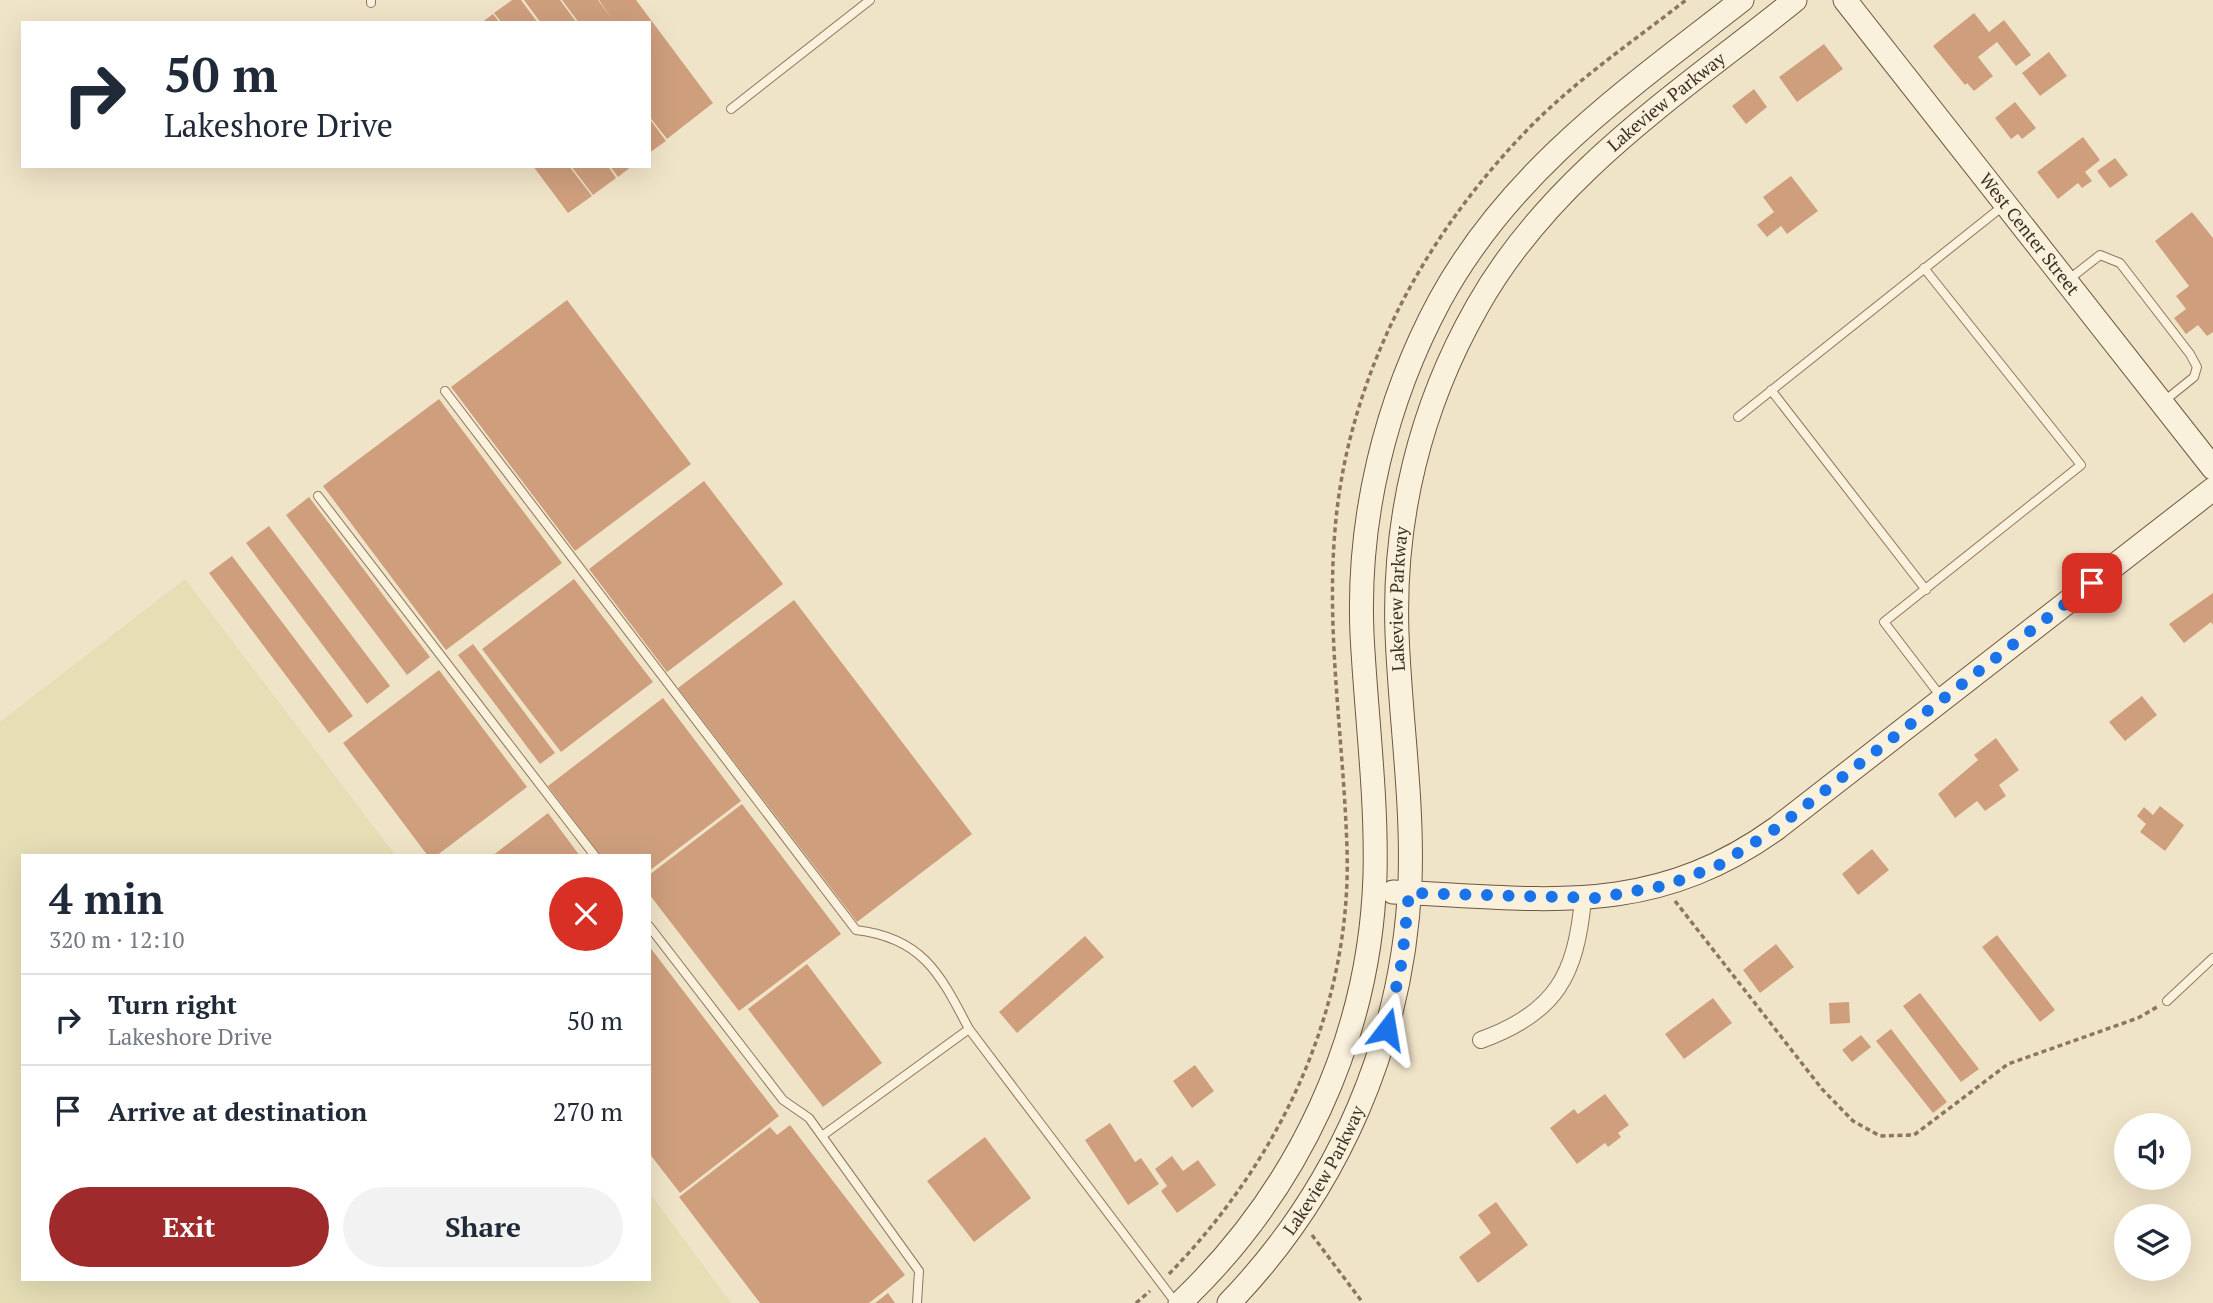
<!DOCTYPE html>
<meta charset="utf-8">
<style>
body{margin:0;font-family:"PT Serif",serif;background:#f2f2f3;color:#1f2937;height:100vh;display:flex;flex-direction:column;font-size:26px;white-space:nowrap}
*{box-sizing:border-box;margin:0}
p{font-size:23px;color:#747a83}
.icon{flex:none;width:38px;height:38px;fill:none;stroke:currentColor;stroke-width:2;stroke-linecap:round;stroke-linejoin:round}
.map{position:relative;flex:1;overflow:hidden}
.drawer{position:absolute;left:21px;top:854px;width:630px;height:427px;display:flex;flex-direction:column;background:#fff;border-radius:0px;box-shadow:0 7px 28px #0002}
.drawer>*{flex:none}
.hud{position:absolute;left:21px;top:21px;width:630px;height:147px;border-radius:0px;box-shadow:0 7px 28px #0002;background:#fff;color:#1f2937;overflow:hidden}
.fabs{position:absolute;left:2114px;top:1113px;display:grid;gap:14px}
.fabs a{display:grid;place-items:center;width:77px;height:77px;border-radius:50%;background:#fff;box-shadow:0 7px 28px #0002;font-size:35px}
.pin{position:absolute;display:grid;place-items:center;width:60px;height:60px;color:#fff;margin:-30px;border-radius:14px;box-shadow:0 4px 10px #0006}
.me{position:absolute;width:77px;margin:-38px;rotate:14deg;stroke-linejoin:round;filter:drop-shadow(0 0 5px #0008)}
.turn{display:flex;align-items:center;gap:24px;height:147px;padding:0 28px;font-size:32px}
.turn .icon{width:91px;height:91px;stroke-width:2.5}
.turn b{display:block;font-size:49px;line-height:60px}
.round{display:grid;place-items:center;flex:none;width:74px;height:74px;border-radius:37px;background:#f2f2f3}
.head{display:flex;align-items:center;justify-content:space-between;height:119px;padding:0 28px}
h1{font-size:42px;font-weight:800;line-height:52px}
.cta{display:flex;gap:14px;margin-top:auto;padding:14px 28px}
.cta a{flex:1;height:80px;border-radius:42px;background:#9e2a2b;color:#fff;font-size:28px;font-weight:800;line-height:80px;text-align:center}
.cta a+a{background:#f2f2f3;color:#1f2937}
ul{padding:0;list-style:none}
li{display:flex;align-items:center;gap:21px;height:91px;padding:0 28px;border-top:2px solid #e0e1e3}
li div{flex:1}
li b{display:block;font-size:26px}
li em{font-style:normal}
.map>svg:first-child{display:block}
.farmland{fill:#e6deb5}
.building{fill:#cf9f7d}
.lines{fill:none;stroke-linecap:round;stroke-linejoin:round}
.lane-casing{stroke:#8d765c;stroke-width:10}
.street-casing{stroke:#8d765c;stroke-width:18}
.secondary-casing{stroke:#6f573f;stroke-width:25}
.path{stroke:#8d765c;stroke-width:3.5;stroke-dasharray:5 3.5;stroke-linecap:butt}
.lane{stroke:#faf1dc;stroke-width:8}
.street{stroke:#faf1dc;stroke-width:16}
.secondary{stroke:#faf1dc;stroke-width:23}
.route{stroke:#1a73e8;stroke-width:12;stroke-dasharray:0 21.6}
.labels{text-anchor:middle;stroke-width:7;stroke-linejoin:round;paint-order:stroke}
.street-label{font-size:18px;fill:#3d2e20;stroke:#f7eed8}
</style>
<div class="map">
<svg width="2213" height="1303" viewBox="0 0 2213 1303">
<rect width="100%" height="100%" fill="#f0e4c8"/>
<path class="farmland" d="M185,579L396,856H23V1279H649V1192L731,1303H0V722Z"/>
<path class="building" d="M512,0H521L538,23H502L494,13Z
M524,0H560L577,23H541Z
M562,0H598L612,19L599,0H636L713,103L667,139L649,116V23H579Z
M1974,13L1989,32L2004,20L2031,55L2016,66L1997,42L1978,57L1993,76L1974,91L1967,83L1965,85L1933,46Z
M493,14L500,23H481Z
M1824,44L1843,69L1797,102L1779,77Z
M2049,52L2067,76L2040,96L2022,73Z
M1754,89L1767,107L1746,124L1732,106Z
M2015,102L2036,128L2022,139L2018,134L2011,139L1995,118Z
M649,118L666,141L649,153Z
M2083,137L2100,160L2085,172L2092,181L2082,188L2078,183L2058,199L2037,172Z
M2115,158L2128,175L2110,188L2097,171Z
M533,166H569L592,196L568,213Z
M571,166H608L616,178L593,195Z
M610,166H632L618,177Z
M1791,176L1818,211L1787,234L1781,226L1767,237L1757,225L1774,212L1763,197Z
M2192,212L2213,238V332L2207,336L2198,325L2186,334L2174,318L2186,309L2176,296L2189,286L2155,241Z
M567,300L691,464L575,551L451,387Z
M439,399L562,563L446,650L323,486Z
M704,481L783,584L667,672L589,569Z
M309,497L430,657L407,675L286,515Z
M269,526L390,686L367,704L246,543Z
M232,556L353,716L329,733L209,573Z
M574,579L653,682L561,752L482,649Z
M2213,593V625L2211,622L2184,643L2169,624Z
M794,600L972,834L857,922L678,688Z
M473,644L555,753L540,764L458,655Z
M439,670L527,787L436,856H428L343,743Z
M2142,696L2157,715L2125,741L2109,722Z
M663,698L741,801L649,871V856H601L548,786Z
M1996,738L2019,770L1999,785L2006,796L1985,811L1977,801L1955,818L1938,794L1978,760L1974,755Z
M742,804L841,934L739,1011L649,894V875Z
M2160,806L2184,825L2165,851L2140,832L2146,824L2137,816L2144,807L2153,815Z
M548,813L580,856H492Z
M1872,849L1889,870L1858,895L1842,874Z
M1997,935L2055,1010L2040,1022L1982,947Z
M1085,936L1104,957L1017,1033L999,1012Z
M1776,944L1794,967L1760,993L1743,970Z
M649,946L779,1116L680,1193L649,1153Z
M807,964L882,1063L823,1107L748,1009Z
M1920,993L1979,1069L1961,1082L1903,1006Z
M1713,998L1732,1023L1684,1059L1665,1034Z
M1849,1002L1850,1023L1830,1024L1829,1003Z
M1891,1029L1947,1102L1933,1113L1876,1041Z
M1861,1035L1871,1047L1852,1062L1842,1050Z
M1195,1065L1214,1091L1192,1108L1173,1081Z
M1605,1094L1629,1125L1618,1133L1621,1137L1608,1147L1605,1143L1577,1164L1550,1128L1574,1109L1578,1114Z
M1110,1123L1135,1162L1141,1158L1159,1184L1128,1205L1085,1140Z
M790,1125L905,1275L869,1303H760L679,1197L770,1127L777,1135Z
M985,1137L1031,1198L974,1242L927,1181Z
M1172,1156L1183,1171L1198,1160L1216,1185L1177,1213L1161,1191L1167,1186L1155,1169Z
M1496,1202L1528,1245L1478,1283L1459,1257L1491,1233L1478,1215Z
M888,1293L895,1303H875Z"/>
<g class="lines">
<defs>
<path id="lane" d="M371,0V3
M731,109L870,0
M1924,268L2081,465L1884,622L1942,698
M2068,280L2100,255L2120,263L2190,354L2197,367L2194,377L2163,402
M1771,390L1926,590
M445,391L856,930C923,938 940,974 969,1029L1176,1303
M1738,417L2003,206
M318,496L595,856
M649,926L783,1100L809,1118L919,1271L917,1303
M2167,1001L2213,958
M822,1136L969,1029"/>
<path id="street" d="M1481,1040C1556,1013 1576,975 1583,899"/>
<g id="secondary">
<path id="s1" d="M1845,0L2213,468"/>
<path d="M1393,892C1540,898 1649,920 1777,828L2213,489"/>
<path d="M1180,1303C1298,1191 1370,1039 1375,875C1377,795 1366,714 1362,634C1357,519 1385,402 1440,300C1511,170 1628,89 1742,0"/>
<path id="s2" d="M1229,1303C1339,1189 1403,1040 1410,882C1413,799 1400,716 1397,633C1393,519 1420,407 1477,307C1551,175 1680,93 1795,0"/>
</g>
</defs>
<use href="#lane" class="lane-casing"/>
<use href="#street" class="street-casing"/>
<use href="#secondary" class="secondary-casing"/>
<path class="path" d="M1675,901L1822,1089L1853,1121L1880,1136L1914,1135L2008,1064L2138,1018L2157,1007
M1312,1235L1363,1303
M1169,1274C1279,1161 1352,1010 1347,849C1343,716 1317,588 1346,456C1374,329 1442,216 1533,124C1579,78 1635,40 1686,0
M1136,1303L1150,1291"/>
<use href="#lane" class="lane"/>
<use href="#street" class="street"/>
<use href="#secondary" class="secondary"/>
</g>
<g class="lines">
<path class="route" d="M1387,1029L1402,961L1409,893L1597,898L1668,885L1719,865L1777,828L2092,583"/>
</g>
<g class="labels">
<g class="street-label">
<text dy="6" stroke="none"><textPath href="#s2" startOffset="1339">Lakeview Parkway</textPath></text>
<text dy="6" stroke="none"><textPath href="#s1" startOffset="298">West Center Street</textPath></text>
<text dy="6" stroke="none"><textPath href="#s2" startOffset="752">Lakeview Parkway</textPath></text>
<text dy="6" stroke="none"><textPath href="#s2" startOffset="164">Lakeview Parkway</textPath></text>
</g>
</g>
</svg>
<div class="fabs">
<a><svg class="icon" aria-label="sound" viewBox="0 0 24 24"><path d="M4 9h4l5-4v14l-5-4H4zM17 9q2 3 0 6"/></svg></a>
<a><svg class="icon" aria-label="layers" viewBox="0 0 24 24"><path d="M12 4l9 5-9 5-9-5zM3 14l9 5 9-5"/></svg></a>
</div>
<div class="pin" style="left:2092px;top:583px;background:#d93025"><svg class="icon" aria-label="arrive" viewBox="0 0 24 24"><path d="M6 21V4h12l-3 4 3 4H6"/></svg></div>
<svg class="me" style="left:1387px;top:1029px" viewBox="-20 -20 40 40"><path d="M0-17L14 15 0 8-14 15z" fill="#1a73e8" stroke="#fff" stroke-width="4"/></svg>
<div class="hud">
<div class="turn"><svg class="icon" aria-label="right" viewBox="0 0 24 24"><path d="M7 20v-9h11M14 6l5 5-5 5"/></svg><div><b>50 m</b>Lakeshore Drive</div></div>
</div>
<section class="drawer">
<div class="head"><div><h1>4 min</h1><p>320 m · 12:10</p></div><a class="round" style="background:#d93025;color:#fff"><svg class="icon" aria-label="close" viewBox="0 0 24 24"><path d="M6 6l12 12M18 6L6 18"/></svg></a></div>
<ul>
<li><svg class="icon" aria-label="right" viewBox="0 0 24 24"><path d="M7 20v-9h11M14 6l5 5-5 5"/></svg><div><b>Turn right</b><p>Lakeshore Drive</p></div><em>50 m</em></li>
<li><svg class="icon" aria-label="arrive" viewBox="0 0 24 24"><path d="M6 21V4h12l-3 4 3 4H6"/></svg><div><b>Arrive at destination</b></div><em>270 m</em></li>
</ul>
<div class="cta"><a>Exit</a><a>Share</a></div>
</section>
</div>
